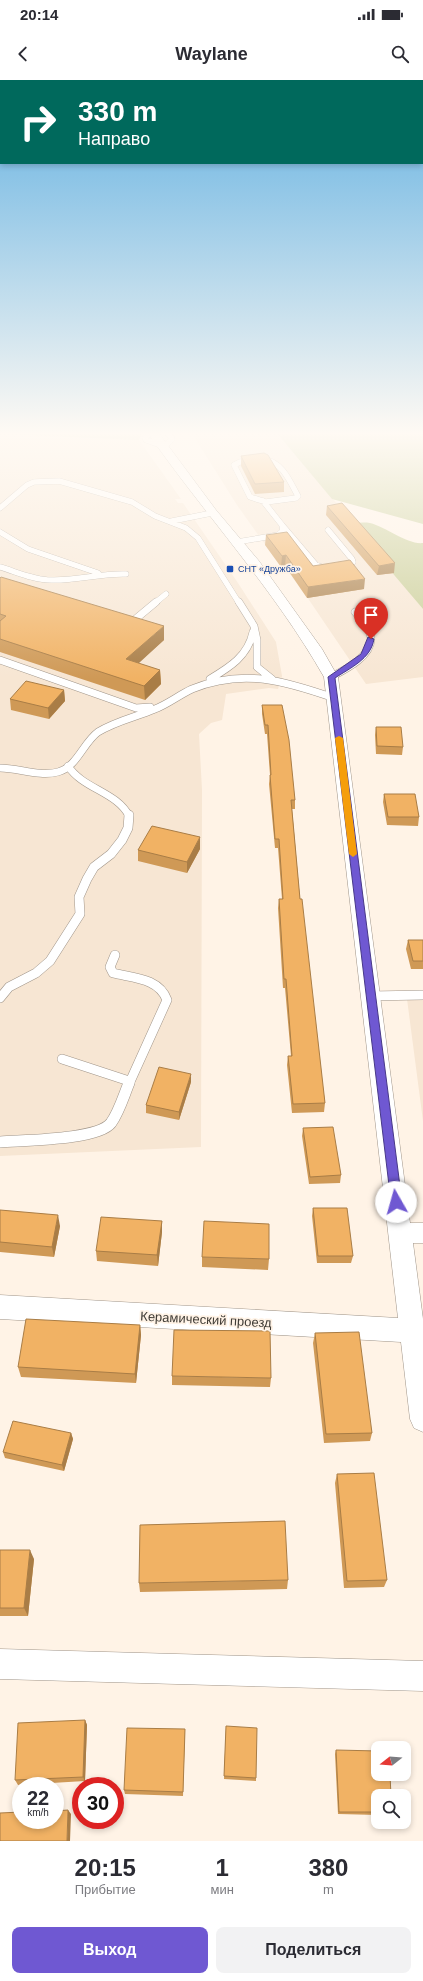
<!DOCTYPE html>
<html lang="ru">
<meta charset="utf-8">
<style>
body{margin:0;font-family:Arial,sans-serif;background:#f2f2f3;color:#2b2b33;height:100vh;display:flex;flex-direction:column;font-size:15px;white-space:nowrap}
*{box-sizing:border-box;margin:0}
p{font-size:13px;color:#7c7c81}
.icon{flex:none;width:22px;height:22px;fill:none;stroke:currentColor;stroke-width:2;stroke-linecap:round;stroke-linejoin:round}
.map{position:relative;height:1761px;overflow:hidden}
.sheet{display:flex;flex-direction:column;background:#fff;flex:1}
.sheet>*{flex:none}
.banner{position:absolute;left:0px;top:0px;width:423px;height:84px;box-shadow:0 2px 6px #0003;background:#00695c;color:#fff;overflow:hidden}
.needle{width:26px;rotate:253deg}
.controls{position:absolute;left:371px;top:1661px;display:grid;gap:8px}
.controls a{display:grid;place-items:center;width:40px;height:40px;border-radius:8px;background:#fff;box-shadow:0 2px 6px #0003;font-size:20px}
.speed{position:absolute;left:12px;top:1697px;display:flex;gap:8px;font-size:20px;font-weight:700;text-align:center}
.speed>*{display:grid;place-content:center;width:52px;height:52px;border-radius:50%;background:#fff;box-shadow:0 2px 6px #0003;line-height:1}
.speed small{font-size:10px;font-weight:400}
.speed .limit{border:6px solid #d22;background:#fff;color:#111}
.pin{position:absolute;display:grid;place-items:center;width:34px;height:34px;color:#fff;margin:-41px -17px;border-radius:50% 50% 50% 0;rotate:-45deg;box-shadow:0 0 4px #0007}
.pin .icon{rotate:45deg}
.me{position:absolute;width:44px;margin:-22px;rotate:353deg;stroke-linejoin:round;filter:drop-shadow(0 0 3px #0008)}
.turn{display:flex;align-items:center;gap:14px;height:84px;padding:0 12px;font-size:18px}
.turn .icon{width:52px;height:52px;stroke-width:2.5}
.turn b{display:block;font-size:28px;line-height:34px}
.eta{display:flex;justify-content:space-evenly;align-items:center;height:68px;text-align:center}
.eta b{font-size:24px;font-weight:800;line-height:28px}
.button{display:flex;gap:8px;margin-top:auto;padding:8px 12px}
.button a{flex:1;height:46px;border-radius:8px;background:#6f58d2;color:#fff;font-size:16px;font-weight:800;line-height:46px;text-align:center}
.button a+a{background:#f2f2f3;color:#2b2b33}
.status{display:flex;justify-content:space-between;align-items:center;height:28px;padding:0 20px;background:#fff;direction:ltr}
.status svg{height:11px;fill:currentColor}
header{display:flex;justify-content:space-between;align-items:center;height:52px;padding:0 12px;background:#fff;font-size:18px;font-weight:800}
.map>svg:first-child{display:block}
.built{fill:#f7e6d3}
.green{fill:#c9ce97}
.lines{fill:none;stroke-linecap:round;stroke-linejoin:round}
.lane-far3-casing{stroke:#a09589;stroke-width:6}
.lane-far2-casing{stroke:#a09589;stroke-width:8}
.lane-far1-casing{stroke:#a09589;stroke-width:10}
.lane-casing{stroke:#a09589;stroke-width:12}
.street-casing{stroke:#a09589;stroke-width:1}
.lane-far3{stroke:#fff;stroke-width:5.5}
.lane-far2{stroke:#fff;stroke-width:7}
.lane-far1{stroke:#fff;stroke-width:9}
.lane{stroke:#fff;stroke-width:11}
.street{fill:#fff;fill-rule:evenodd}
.wall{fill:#cf9956}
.shaded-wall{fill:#a97d46}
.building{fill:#f1b264;stroke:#a97d46}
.route{fill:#6f58d2;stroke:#483988}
.slow{fill:#f59e0b}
.transit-dot{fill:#1a4fb4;stroke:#fff3e6;stroke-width:1.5}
.labels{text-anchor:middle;stroke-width:3.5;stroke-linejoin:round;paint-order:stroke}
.far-transit-label{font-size:9px;fill:#164399;stroke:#fff3e6;text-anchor:start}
.near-street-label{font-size:13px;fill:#3f3b35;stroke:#fff3e6}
</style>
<div class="status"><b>20:14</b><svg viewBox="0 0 49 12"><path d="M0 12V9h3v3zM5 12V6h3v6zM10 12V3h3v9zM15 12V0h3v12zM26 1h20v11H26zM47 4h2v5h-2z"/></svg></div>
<header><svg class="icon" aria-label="back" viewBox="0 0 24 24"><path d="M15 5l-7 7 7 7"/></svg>Waylane<svg class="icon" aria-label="search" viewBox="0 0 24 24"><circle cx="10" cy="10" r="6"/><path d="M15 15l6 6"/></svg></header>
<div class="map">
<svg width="423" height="1761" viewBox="0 0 423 1761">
<rect width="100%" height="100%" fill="#fff3e6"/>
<path class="built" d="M191,352H276L311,392L423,529V597L366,604L286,486L281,487L237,425Z
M0,354L139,360L181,419H175L178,423H183L238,503L276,562L282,596L278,609L269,608L226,614L222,640L211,643L199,654L202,710L201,1067L0,1076Z
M407,919H423V1041Z"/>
<path class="green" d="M0,352H145L141,355L139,360L0,354Z
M276,352H423V444L332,419Z
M350,443C357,443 364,442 370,443C386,447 408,465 423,463V529Z"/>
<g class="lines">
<defs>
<path id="lane-far3" d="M152,352L145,357L146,360L163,366
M164,352L168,353L172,359L164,367
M264,379C283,383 289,400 298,416L296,418L266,422L250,417L234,385L240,382Z
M0,428L27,405L34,402L59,401L132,422L155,436L186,448L198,458L239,523
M172,441L212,433
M282,445L316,485L328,489
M328,450L352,479L353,482L343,488
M0,452L28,469L98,493
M237,462L278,455L283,451L282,445L263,421
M0,487C17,492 34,500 51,500C76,501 101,493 126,494
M155,523L166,514"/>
<path id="lane-far2" d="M239,522L254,546L257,560V587L272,599
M132,542L156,522
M0,580L136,628L150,627
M331,597C344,590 371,577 371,559C371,549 361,539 355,532
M210,599C230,587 248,576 253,552
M68,686C83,709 117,712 129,736
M0,688C19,688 39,697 58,692C77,687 83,663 98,652C116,641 136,637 155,629C168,624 179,615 192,609C243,588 285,601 334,618"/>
<path id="lane-far1" d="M115,875L110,887L113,893C133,898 159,898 167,920L129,1004
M371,916L423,915
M0,918L9,907L36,893L50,881L80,834L79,817L87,799L94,787L111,774L122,760L128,748L129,735
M62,979L129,1001"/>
<path id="lane" d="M0,1062C23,1060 98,1060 111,1043C119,1032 124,1015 129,1003"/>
<path id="street" d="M147,352H158L216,430L259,481L322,569L338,597L410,1143H423V1163H413L423,1239V1352L414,1348L410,1339L401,1262L0,1239V1215L398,1238L324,597C274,509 205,435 147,352Z
M0,1569L423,1581V1611L0,1599Z"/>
</defs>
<use href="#lane-far3" class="lane-far3-casing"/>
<use href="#lane-far2" class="lane-far2-casing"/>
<use href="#lane-far1" class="lane-far1-casing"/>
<use href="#lane" class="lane-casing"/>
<use href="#street" class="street-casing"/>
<use href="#lane-far3" class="lane-far3"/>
<use href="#lane-far2" class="lane-far2"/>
<use href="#lane-far1" class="lane-far1"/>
<use href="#lane" class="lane"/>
<use href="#street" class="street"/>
</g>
<path class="wall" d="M241,376L284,402V412L255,414L241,386Z
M327,426L394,493L377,495L326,435Z
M266,455L313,486L364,509L307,518L285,486L281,487L265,465Z
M0,498L164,560L138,583L160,590L161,604L145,620L0,572Z
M64,610L65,621L49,639L11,630L10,619Z
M262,625L295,720V729H292L300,819L325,1023L324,1032L292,1033L287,985L288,976H291L285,908H283L278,828L279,819H282L278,768H275L269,704L270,695L267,654H265L262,634Z
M376,647L403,667L402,675L376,674L375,655Z
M384,714L419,737L418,746L387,745L383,722Z
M200,769L187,793L138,781V770Z
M408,860H423V889H411L406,869Z
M191,1002L179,1040L146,1033V1025Z
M303,1049L341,1095L340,1103L309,1104L302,1056Z
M313,1128L353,1176L351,1183H317L312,1136Z
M0,1132L60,1146L54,1177L0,1172Z
M162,1141V1152L158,1186L97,1181L96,1171Z
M202,1177L269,1179L268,1190L202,1187Z
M140,1245L141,1255L136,1303L21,1297L18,1287Z
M315,1253L372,1353L370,1361L324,1363L313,1263Z
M172,1296L271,1298L270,1307L172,1305Z
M71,1353L73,1359L64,1391L5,1378L3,1372Z
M337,1394L387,1500L384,1507L344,1508L335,1403Z
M0,1470L34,1479L28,1536H0Z
M288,1500L287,1509L140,1512L139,1503Z
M85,1640L87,1645L85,1701L18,1705L15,1700Z
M226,1646L256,1698V1701L224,1699Z
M185,1649V1654L183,1716L125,1714L124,1710Z
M336,1670L378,1716V1735L338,1734L335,1674Z"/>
<path class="shaded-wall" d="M286,475L285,486L281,487L282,476Z
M395,483L394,493L377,495L379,486Z
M365,499L364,509L307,518L308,507Z
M164,546V560L127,594L126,579Z
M160,590L161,604L145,620L144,606Z
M64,610L65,621L49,639L48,628Z
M200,757V769L187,793V782Z
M191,994V1002L179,1040V1032Z
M58,1135L60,1146L54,1177L52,1167Z
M162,1141V1152L158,1186L157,1175Z
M140,1245L141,1255L136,1303L135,1294Z
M71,1353L73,1359L64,1391L62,1385Z
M30,1470L34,1479L28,1536L24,1528Z
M85,1640L87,1645L85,1701L83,1697Z
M68,1730L71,1734L70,1761H67Z"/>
<path class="building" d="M264,373L268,375L284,402L255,404L241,376Z
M342,423L395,483L379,486L327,426Z
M287,452L313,486L350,480L365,499L308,507L286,475L282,476L266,455Z
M1,497L164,546L126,579L160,590L144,606L0,559V541L6,536L0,534V498Z
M26,601L64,610L48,628L10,619Z
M262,625H282L289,660L295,720H291L300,819H302L325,1023L293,1024L288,976H292L286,899H284L279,819H283L279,759H275L270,695H271L268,645H265Z
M376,647H401L403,667L377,666Z
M384,714H415L419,737H388Z
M152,746L200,757L187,782L138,770Z
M408,860H423V881H413Z
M159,987L191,994L179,1032L146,1025Z
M333,1047L341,1095L310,1097L303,1048Z
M313,1128H347L353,1176H318Z
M0,1130L58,1135L52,1167L0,1162Z
M101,1137L162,1141L157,1175L96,1171Z
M204,1141L269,1144V1179L202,1177Z
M26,1239L140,1245L135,1294L18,1287Z
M174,1250L270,1251L271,1298L172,1296Z
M359,1252L372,1353L326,1354L315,1253Z
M13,1341L71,1353L62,1385L3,1372Z
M374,1393L387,1500L347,1501L337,1394Z
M285,1441L288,1500L139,1503L140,1445Z
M0,1470H30L24,1528H0Z
M85,1640L83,1697L15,1700L18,1643Z
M226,1646L257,1648L256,1698L224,1696Z
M127,1648L185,1649L183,1712L124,1710Z
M336,1670L378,1671V1694H390L391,1716H378V1732H339Z
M68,1730L67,1761H0V1733L21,1732V1740H55V1731Z"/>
<linearGradient id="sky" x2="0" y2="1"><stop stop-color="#61b0e1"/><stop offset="0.59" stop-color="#fffaf4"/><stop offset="1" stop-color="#fffaf4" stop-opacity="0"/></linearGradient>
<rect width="423" height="599" fill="url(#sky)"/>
<path class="route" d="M368,557L374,559C371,579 350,588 335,598L402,1122L400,1125L396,1127L392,1125L391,1122L328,597L361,574Z"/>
<path class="slow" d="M339,656L343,658L357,774L353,777L349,774L335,658Z"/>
<rect class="transit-dot" x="226" y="485" width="8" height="8" rx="2"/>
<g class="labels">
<g class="far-transit-label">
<text x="238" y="492">СНТ «Дружба»</text>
</g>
<g class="near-street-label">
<text transform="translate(206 1239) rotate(3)" y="5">Керамический проезд</text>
</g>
</g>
</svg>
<div class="controls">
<a><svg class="needle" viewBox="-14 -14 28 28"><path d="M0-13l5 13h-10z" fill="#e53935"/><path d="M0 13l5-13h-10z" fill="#7c7c81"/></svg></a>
<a><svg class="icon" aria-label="search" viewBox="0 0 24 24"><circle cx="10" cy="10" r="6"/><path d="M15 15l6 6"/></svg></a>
</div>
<div class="speed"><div>22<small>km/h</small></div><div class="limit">30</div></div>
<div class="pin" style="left:371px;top:559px;background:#d93025"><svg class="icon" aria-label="arrive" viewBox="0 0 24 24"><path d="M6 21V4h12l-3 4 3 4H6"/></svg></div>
<svg class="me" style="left:396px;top:1122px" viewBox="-20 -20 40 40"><circle r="19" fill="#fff"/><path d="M0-13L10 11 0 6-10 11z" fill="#6f58d2"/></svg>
<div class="banner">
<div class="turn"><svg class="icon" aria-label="right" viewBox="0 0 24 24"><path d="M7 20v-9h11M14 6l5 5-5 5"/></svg><div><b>330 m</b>Направо</div></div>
</div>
</div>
<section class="sheet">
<div class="eta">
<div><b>20:15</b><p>Прибытие</p></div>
<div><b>1</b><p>мин</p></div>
<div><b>380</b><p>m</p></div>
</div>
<div class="button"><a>Выход</a><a>Поделиться</a></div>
</section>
